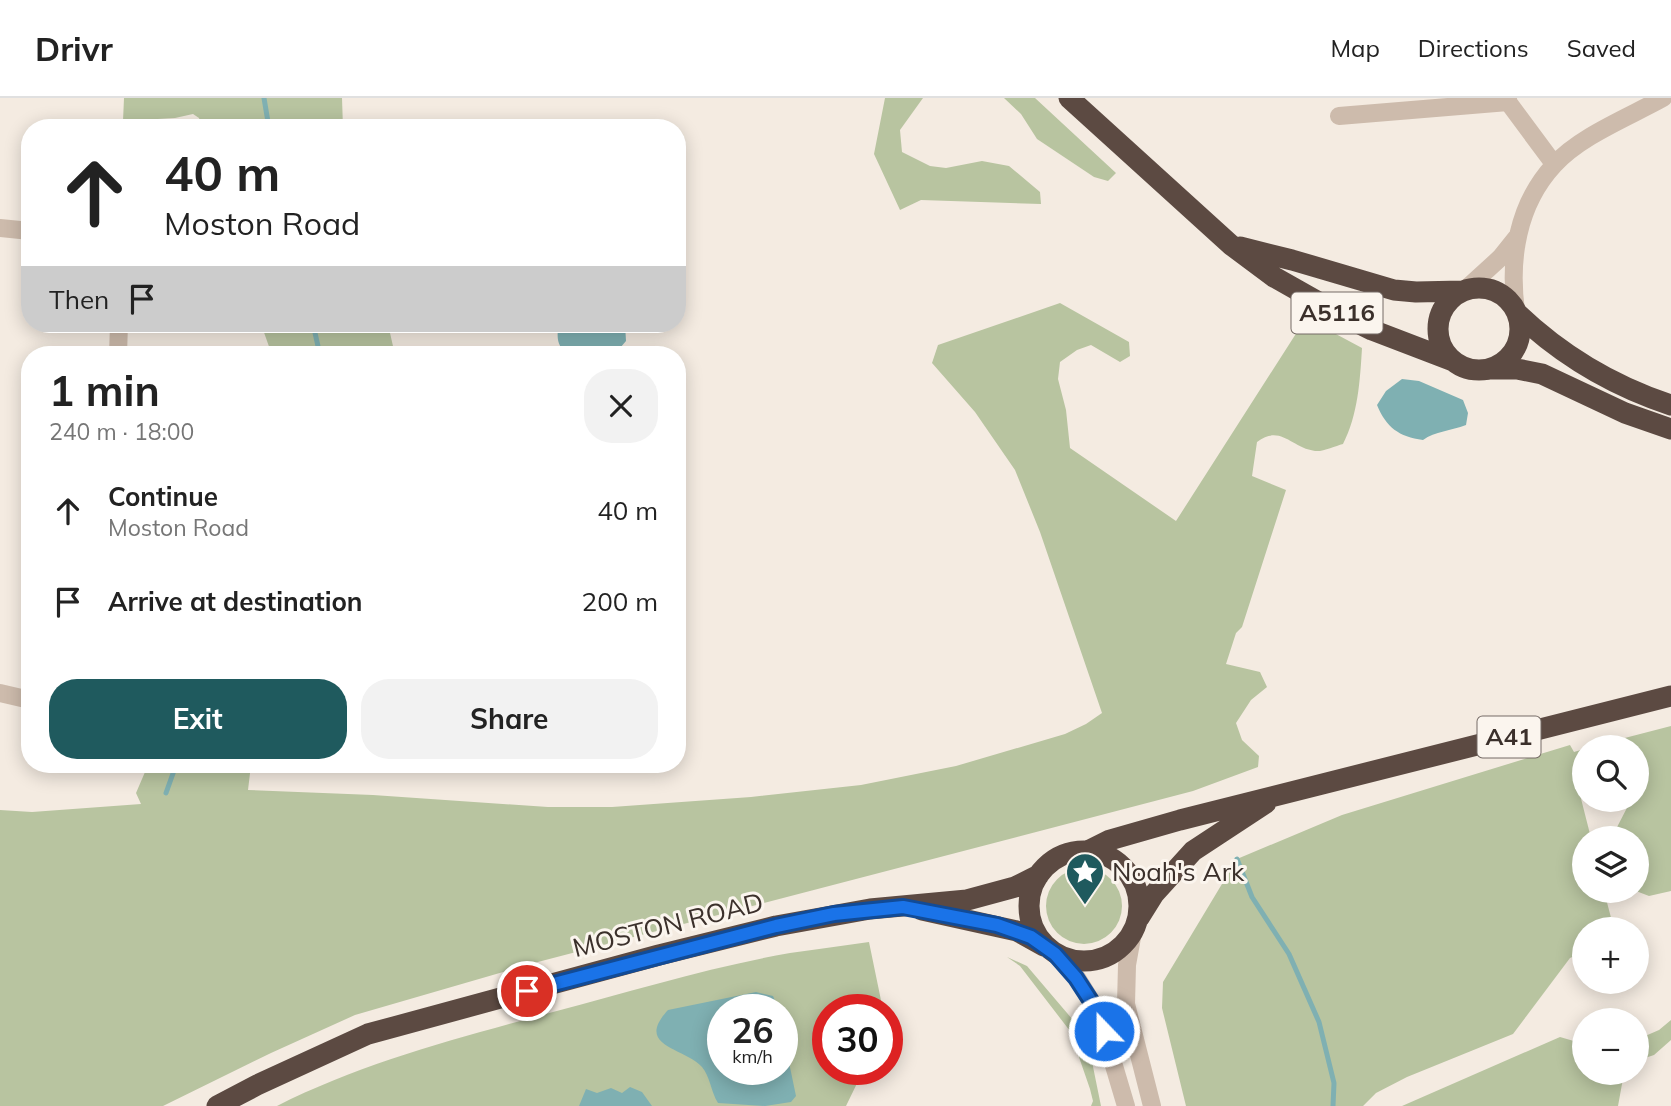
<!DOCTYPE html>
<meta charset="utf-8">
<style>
body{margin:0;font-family:Mulish,sans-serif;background:#f2f2f2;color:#222;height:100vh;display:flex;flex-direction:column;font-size:26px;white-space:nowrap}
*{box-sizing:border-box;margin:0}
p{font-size:23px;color:#767676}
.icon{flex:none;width:38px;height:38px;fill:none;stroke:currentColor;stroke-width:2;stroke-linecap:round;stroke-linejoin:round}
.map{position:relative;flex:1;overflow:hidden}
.panel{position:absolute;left:21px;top:248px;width:665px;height:427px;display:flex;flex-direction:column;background:#fff;border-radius:28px;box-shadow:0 4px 18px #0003}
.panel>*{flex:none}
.banner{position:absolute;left:21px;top:21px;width:665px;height:214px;border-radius:28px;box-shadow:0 4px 18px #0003;background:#fff;color:#222;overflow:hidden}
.buttons{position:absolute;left:1572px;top:637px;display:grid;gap:14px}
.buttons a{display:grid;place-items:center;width:77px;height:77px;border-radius:50%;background:#fff;box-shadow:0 4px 18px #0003;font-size:35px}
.speed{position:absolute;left:707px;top:896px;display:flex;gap:14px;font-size:35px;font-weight:700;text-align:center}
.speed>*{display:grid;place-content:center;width:91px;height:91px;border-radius:50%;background:#fff;box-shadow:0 4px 18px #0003;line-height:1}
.speed small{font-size:18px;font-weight:400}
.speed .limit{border:10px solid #d22;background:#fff;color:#111}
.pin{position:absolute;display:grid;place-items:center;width:60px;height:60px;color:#fff;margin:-30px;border:4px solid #fff;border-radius:50%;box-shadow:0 2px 7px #0007}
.me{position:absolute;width:77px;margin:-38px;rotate:338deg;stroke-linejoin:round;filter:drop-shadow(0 0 5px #0008)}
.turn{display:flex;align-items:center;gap:24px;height:147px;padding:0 28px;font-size:32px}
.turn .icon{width:91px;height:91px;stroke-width:2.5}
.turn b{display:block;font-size:49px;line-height:60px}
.then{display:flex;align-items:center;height:66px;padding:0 28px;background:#0003;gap:14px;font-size:26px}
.round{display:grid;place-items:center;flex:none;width:74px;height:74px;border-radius:28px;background:#f2f2f2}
.summary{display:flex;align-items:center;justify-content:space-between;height:119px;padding:0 28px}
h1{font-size:42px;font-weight:700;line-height:52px}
.action{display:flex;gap:14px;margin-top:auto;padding:14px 28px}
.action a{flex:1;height:80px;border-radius:28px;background:#1f5a5e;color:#fff;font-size:28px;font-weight:700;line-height:80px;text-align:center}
.action a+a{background:#f2f2f2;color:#222}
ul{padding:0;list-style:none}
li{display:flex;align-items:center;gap:21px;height:91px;padding:0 28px}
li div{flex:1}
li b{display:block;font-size:26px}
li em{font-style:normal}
header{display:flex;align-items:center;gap:42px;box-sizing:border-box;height:98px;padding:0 35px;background:#fff;border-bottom:2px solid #e0e0e0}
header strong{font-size:33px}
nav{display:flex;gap:38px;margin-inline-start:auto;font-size:24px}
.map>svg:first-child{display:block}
.green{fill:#b8c4a0;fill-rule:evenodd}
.water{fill:#7fb0b2}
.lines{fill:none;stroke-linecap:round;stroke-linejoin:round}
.stream{stroke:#7fb0b2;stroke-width:5}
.minor{stroke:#cdbbac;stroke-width:18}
.highway{stroke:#5c4a42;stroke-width:21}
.route-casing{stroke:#114b97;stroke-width:18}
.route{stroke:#1a73e8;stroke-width:12}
.labels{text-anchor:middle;stroke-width:6;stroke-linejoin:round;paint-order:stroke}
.shield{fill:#fbf5ee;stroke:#756b66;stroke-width:2}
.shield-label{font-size:24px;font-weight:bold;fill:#3b302b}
.poi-label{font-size:26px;fill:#3b302b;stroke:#fbf5ee;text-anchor:start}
.street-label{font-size:26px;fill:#3b302b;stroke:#fbf5ee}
</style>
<header>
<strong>Drivr</strong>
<nav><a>Map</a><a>Directions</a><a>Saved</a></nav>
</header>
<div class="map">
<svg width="1671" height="1008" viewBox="0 0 1671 1008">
<rect width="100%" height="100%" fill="#f4ebe1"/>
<path class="green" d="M124,0H342L343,30H202L199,20L193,16L175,20L123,23Z
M885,0H923L900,32L902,54L930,68L946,70L982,63L1009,68L1040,94L1041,106L921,102L900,112L874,56Z
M1004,0H1035L1116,75L1108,83L1094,79L1037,41L1021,16Z
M1060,205L1129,244L1130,258L1120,264L1091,247L1077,252L1060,264L1058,281L1066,312L1070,350L1176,423L1306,220L1362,250C1360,283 1358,317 1343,346C1335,348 1323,354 1315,353C1291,350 1281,326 1257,344L1252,378L1286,392L1242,529L1236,535L1226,566L1260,574L1267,589L1251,602L1236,625L1242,642L1259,658L1258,669L1193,693L534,865L355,917L271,955L163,1008H0V712L32,714L141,706L136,695L148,667H251L248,692L373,697L548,709H612L751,699L861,687L956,668L1065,636L1086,626L1102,615L1040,434L1015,372L975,314L932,265L938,247Z
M261,226H388L395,257H272Z
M1671,628V793L1649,798L1636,793V740H1615L1614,735L1631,702H1636V649H1590Z
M1570,647L1574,654L1584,651V675L1575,677L1591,740H1584V793H1604L1614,831H1584V854L1570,860L1513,936L1407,979L1376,995L1363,1008H1186L1162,910L1163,884L1237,761L1342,717Z
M1046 808a38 38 0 1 1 76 0a38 38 0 1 1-76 0Z
M869,844L883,912H828V971H864L846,1008H277C364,964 459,940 553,914C632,893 710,869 790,855C817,851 843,848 869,844ZM723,912H782V971H723Z
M1007,859L1027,868L1073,922L1089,949L1101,1008H1091L1093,1003L1090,991L1070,933L1020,868Z
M1671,922V942L1654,957L1636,963V942L1659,932Z
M1560,939L1584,946V975H1624L1618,1008H1402Z"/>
<path class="water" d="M559,226H625L626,243L614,257C587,257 550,266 559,226Z
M1402,281L1419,283L1463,302L1468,315L1466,327C1451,333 1435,333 1423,342C1399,339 1386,329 1377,307L1386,293Z
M756,894L773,898L779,912H723V971H782V931L796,998L791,1004L765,1008L718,1005C711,994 710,978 702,969C684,949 634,949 668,912Z
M630,989L642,994L652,1008H579L586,991L597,995L611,990L622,995Z"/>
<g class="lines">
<path class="stream" d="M264,0L269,30
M313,226L320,257
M166,695L176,667
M1237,761L1252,799L1289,856L1319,924L1334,985L1333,1008"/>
<path class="minor" d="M1508,0V4L1554,66
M1339,18L1508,4
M0,130L30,133
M1465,192L1500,160L1516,140
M1516,213C1509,162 1517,107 1554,67C1580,38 1629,19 1663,0
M118,257L119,226
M0,595L30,602
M1133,834L1127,867L1126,906L1152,1008
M1055,856L1077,880L1098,914L1126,1008"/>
<path class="highway" d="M1069,0L1231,147L1274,179L1336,214L1372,232L1453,263
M1240,149L1292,162L1394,192L1416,194L1462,193
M1438 231a41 41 0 1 1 82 0a41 41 0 1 1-82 0Z
M1517,215C1561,257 1613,288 1671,307
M1489,271H1517L1542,276L1625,315L1671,331
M1088,753L1110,742L1180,722L1671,598
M1029 808a55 55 0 1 1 110 0a55 55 0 1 1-110 0Z
M922,812L1017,833L1044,848
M1139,820L1154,796L1193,753L1266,705
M217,1008L257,987L368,936L659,857L776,828L870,811L967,802L1015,789L1039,777"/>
</g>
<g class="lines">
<defs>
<path id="route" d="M527,893L776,828L834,816L903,809L997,827L1031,839L1055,856L1076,880L1098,914L1104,933"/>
</defs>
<use href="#route" class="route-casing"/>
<use href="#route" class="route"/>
</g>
<defs>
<symbol id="sight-pin" viewBox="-11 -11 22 30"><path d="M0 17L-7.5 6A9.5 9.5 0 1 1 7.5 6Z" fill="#1f5a5e" stroke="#fbf5ee"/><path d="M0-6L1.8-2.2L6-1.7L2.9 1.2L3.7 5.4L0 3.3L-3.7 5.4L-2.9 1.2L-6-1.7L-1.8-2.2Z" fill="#fff"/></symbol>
</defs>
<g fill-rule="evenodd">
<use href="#sight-pin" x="1063" y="752" width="44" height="60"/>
</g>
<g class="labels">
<g class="shield">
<rect x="1291.5" y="194.5" width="91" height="41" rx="5"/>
<rect x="1477.5" y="618.5" width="63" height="41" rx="5"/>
</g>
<g class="shield-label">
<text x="1337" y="223">A5116</text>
<text x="1509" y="647">A41</text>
</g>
<g class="poi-label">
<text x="1112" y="783">Noah's Ark</text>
</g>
<g class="street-label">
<text transform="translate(668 827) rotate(-14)" y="9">MOSTON ROAD</text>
</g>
</g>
</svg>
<div class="buttons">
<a><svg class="icon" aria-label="search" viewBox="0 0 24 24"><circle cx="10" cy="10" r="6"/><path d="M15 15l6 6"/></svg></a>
<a><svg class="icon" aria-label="layers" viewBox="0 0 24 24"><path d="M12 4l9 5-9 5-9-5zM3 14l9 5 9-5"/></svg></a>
<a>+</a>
<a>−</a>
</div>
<div class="speed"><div>26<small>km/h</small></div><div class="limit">30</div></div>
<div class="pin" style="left:527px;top:893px;background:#d93025"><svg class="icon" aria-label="arrive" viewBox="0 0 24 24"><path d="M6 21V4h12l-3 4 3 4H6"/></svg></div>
<svg class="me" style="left:1104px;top:933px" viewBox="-20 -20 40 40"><circle r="17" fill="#1a73e8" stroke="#fff" stroke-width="3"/><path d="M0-11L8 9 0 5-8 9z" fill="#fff"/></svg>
<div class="banner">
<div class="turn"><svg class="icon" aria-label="ahead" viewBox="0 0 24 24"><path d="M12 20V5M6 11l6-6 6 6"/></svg><div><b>40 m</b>Moston Road</div></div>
<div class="then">Then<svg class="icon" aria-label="arrive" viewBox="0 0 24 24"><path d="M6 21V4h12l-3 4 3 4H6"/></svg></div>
</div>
<section class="panel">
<div class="summary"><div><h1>1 min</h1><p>240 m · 18:00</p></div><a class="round"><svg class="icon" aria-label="close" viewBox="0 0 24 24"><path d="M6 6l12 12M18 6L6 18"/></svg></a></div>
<ul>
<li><svg class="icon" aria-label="ahead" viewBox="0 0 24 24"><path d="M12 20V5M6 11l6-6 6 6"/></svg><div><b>Continue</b><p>Moston Road</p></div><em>40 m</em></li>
<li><svg class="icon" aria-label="arrive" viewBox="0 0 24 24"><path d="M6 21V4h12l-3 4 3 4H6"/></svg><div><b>Arrive at destination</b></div><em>200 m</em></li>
</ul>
<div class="action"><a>Exit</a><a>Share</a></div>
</section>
</div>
